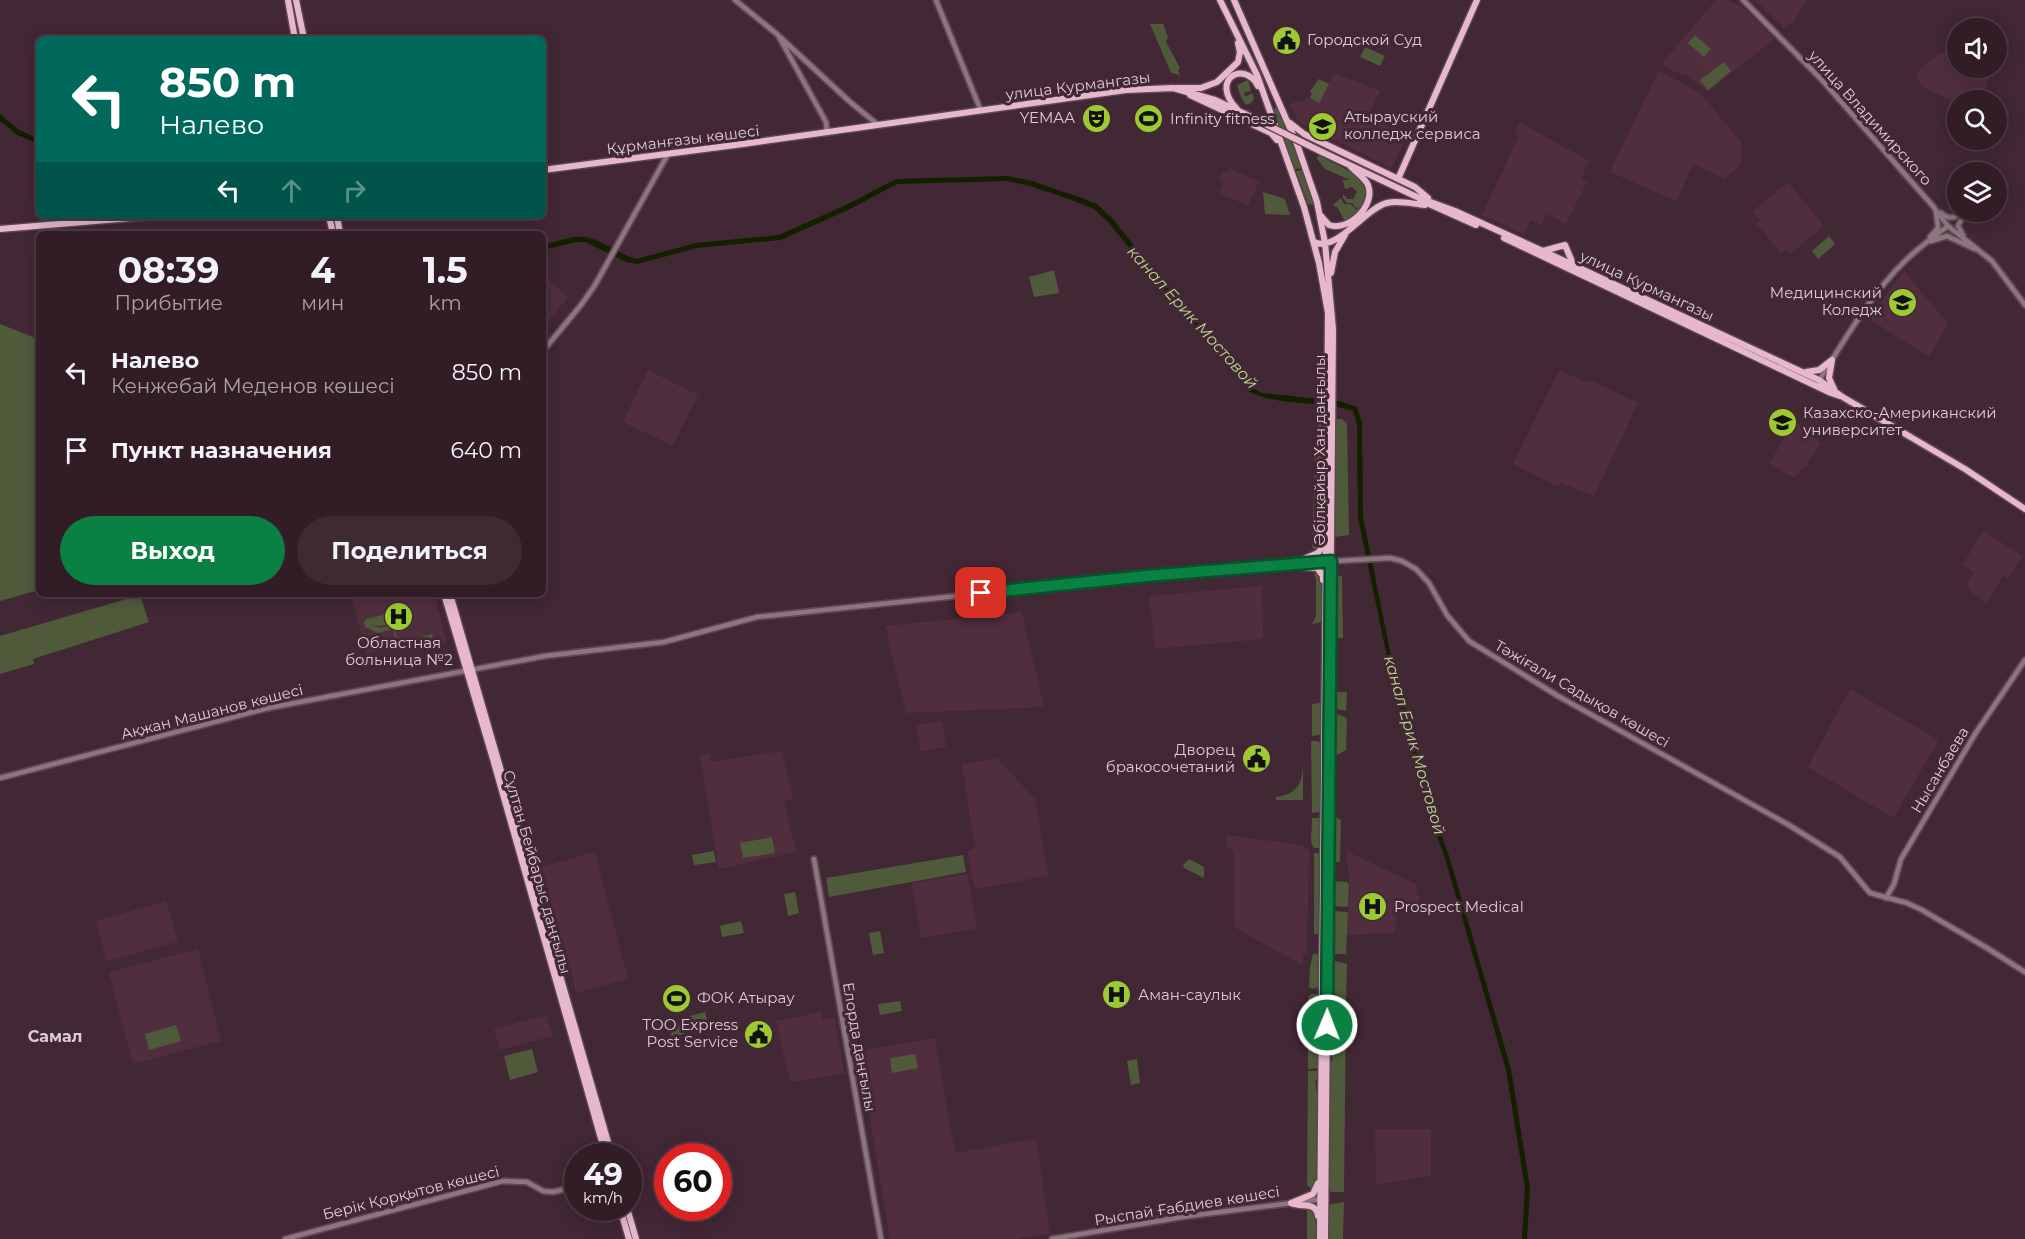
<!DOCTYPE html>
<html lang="ru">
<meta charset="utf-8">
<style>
body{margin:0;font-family:Montserrat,sans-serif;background:#3d2a33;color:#f1f3f6;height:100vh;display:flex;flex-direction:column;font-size:22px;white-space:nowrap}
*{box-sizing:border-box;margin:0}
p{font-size:20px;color:#a8a2a7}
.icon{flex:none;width:33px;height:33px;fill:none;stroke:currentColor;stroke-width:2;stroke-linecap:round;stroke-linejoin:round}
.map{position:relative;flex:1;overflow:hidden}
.sheet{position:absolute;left:36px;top:231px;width:510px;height:366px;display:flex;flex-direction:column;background:#321d27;border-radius:9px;box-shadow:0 3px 15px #0003,0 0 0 2px #4d3b44}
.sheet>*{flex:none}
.guide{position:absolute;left:36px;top:36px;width:510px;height:183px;border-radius:9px;box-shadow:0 3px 15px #0003,0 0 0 2px #4d3b44;background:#00695c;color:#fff;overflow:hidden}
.tools{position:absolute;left:1947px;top:18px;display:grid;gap:12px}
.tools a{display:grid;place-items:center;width:60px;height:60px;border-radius:50%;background:#321d27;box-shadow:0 3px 15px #0003,0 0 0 2px #4d3b44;font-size:30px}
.speed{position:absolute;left:564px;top:1143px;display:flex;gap:12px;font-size:30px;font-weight:700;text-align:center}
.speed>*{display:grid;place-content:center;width:78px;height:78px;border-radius:50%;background:#321d27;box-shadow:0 3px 15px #0003,0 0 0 2px #4d3b44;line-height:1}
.speed small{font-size:15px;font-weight:400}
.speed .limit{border:9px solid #d22;background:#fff;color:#111}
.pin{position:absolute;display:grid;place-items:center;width:51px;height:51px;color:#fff;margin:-26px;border-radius:12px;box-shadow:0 3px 9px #0006}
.me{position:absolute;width:66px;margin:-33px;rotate:1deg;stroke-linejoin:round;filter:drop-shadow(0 0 4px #0008)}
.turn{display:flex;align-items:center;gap:21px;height:126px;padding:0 24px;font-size:27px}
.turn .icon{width:78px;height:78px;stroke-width:2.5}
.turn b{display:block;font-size:42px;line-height:51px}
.lanes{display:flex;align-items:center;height:57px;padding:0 24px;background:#0003;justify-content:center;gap:30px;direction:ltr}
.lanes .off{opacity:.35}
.eta{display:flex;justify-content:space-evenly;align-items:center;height:102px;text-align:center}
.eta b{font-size:36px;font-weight:700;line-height:42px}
.cta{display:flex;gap:12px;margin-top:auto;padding:12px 24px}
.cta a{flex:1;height:69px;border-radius:36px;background:#0b8043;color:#fff;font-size:24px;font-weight:700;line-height:69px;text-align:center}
.cta a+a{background:#3d2a33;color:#f1f3f6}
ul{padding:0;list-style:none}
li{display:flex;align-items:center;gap:18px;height:78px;padding:0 24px}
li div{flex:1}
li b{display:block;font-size:22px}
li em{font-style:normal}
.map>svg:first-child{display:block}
.built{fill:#502e3e}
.green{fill:#4f5a3b}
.water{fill:#141f00}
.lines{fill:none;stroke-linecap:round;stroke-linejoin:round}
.tertiary-casing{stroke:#5e4551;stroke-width:8}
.primary-casing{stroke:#5e4551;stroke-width:9}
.tertiary{stroke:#8c757e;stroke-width:4.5}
.primary{stroke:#e7b8cc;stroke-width:6}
.primary-bridge-casing{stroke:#5e4551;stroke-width:9;stroke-linecap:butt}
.primary-bridge{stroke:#e7b8cc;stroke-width:6}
.route-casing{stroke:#07532c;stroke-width:15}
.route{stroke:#0b8043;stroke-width:10}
.labels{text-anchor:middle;stroke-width:6;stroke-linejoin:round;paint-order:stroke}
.poi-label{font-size:15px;fill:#deccd4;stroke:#422734;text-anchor:start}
.street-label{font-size:15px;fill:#deccd4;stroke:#422734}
.water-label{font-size:16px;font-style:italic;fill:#bcd88e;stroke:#422734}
.neighbourhood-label{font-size:16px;font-weight:bold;fill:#deccd4;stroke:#422734}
</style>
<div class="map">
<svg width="2025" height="1239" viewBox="0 0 2025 1239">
<rect width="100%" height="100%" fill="#422734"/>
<path class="built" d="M1716,0H1728L1744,8L1774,39L1708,92L1686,74L1684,76L1678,71L1676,73L1662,63Z
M1756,0H1807L1793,22L1784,28Z
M1947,51L1957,57L1958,68H1981L1992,73L1980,100H1958L1957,104L1922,86L1915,74L1940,53Z
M1659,70L1701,94L1741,142V164L1725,179L1693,164L1676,201L1610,172Z
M1334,73L1380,91L1369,114L1385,122L1384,125L1406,136L1392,168L1298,122L1290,104L1309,98L1319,79L1329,84Z
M1519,122L1589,161L1581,179L1587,182L1566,224L1547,214L1541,225L1531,220L1524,234L1482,215L1519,136L1515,134Z
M1230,168L1259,182L1248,205L1219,194L1223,184L1219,179L1223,172L1228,171Z
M1788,182L1824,226L1790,254L1786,249L1781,253L1756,223L1760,220L1753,211Z
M1904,271L1948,324L1929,357L1868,318Z
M543,279L549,280L568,297L543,328Z
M648,370L698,395L673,446L623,422Z
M1559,370L1588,383L1590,380L1638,403L1594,496L1561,483L1558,487L1513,464Z
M1794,423L1804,426V431L1821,443L1808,462L1809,465L1805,466L1794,478L1769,463Z
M1983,531L2023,556L2008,579L2003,576L1987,603L1970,591L1967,582L1974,573L1963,564Z
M1262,586L1263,639L1155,649L1149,596Z
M351,594H434L446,638L444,644L366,653Z
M1022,612L1044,707L906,713L885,626Z
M1850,689L1939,740L1893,818L1808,767Z
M942,721L946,747L920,751L916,725Z
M782,751L793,799L784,802L796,852L719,869L700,755L709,754L711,762Z
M997,758L1035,799L1048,876L974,889L967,851L975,849L962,764Z
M1227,835L1303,845L1304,849H1309L1307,954H1303L1302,965L1234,927V851L1225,846Z
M1346,851L1416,884L1422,914L1397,904L1395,933L1347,935L1350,883Z
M595,852L628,979L576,993L542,867Z
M967,874L977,928L921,938L912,883Z
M166,901L178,942L107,961L96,921Z
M198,949L221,1041L133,1064L109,972Z
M821,1012L823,1020L835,1018L844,1074L790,1082L776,1021Z
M546,1015L553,1036L500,1050L494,1029Z
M935,1038L955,1153L1036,1139L1050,1233L1017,1239H890L859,1051Z
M1375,1129H1431V1176L1376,1185Z"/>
<path class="green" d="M1150,24H1163L1168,37L1166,42L1180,68L1178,70L1180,75L1171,73Z
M1695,35L1711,49L1704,57L1688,43Z
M1365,47L1385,56L1380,66L1360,57Z
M1724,62L1731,71L1708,90L1700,80Z
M1319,79L1329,84L1319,103L1310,98L1312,94L1310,91Z
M1248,80L1251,91L1245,92L1244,95L1247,96L1252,93L1254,98L1251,103L1246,105L1240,95L1237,85Z
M1277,108L1303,168L1295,169L1273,109Z
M1318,155C1352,173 1394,186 1345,222L1338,208L1333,205L1341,198L1344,204H1351L1356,210L1358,207L1356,208L1352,203H1347L1343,198V194L1347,199H1353L1357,192L1352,187L1345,189L1343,180H1350L1325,169L1317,159Z
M1304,170L1315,204L1312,205L1308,204L1296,171Z
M1263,192L1285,199L1290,215L1265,214Z
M1829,236L1835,244L1818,259L1812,251Z
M1054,270L1059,293L1034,297L1029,277Z
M0,324L36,338L39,346V590L0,601Z
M1324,411L1321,545L1318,550L1312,548L1316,430Z
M1335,419H1342L1347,424L1349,535L1335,537Z
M1319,573L1321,576V622L1312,624L1316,616V579L1314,574Z
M1334,576H1342L1343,638H1336L1333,635Z
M140,595L149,622L33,659L34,664L0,674V636Z
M386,614L388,617L392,618L394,623L380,626L371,625L380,628L394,624L396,636L402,639L395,637L393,629L378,633L370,629V627L369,629L365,627L364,622L366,619Z
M432,634L435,645L411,648L409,640Z
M1333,692H1347L1346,711L1333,708Z
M1320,703L1322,706V732L1319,735L1312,736V704Z
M1332,713L1345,717L1347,720L1346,750L1332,758Z
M1311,741H1318L1321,744V812L1312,813Z
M1303,766V800H1276V797C1296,795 1302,784 1303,766Z
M1332,815L1341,820L1340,862H1332Z
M1312,818H1319L1321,821V845L1319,848H1314L1311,842Z
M772,837L775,853L743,858L740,843Z
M714,851L716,862L694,865L692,855Z
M1314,853H1318L1321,857L1320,934H1314Z
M963,855L966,872L829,897L826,878Z
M1189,859L1204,867V878L1184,868L1183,865Z
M1331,881L1347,882L1349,885L1348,907L1331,906Z
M795,892L799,913L788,916L784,894Z
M1332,911L1348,912L1346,954H1335L1331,951Z
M741,921L744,933L722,937L720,926Z
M880,931L884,953L873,955L869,933Z
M1313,954H1317L1320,957V987L1312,989L1309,987L1310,967Z
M1335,961L1347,964L1346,1005H1333L1329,1002L1330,965Z
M1311,994H1318L1320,997V1036L1317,1038H1308V997Z
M900,1001L902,1011L880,1015L878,1004Z
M1333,1011H1346L1344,1192H1332L1328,1190L1329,1069L1332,1060V1049L1330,1044V1012Z
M705,1012L709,1027L672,1037L669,1028L688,1023L687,1017Z
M176,1025L181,1041L149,1050L145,1034Z
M1308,1043L1319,1044V1068L1308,1069Z
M532,1049L538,1072L510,1080L504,1056Z
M915,1054L918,1068L892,1073L890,1058Z
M1137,1059L1140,1083L1131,1085L1127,1061Z
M1308,1071H1319L1317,1080L1315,1081L1318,1100V1167L1314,1191L1307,1185Z
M1344,1202L1343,1239H1328V1207L1331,1204Z
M1307,1208L1315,1212L1317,1239H1307Z"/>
<path class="water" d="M0,114L19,130L39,139V144L17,135L0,121Z
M1007,176L1032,181L1079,197L1097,204L1111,217L1251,387L1262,393L1339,401L1357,407L1362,423L1363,517L1390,651L1429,801L1449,856L1511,1069L1530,1188L1527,1239H1522L1525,1188L1506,1070L1445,858L1425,802L1386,652L1358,518L1357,424L1353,411C1320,400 1279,407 1248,391L1107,221L1094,209L1077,202L1030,186L1006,181L897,184L850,209L781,240L697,248L637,264L626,262L585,242H576L543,250V245C556,242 571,235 585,237C604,240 619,255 637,259L696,243L779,235L848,204L896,179Z"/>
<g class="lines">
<defs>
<path id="tertiary" d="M735,0L778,35L826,122L827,133
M936,0L981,111
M1743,0L1822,80L1932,205L1948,226L1992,261L2025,305
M781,38L849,101L877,124
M1941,213C1950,221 1955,217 1965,212
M1963,235L1958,226L1965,212
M1930,237L1938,228L1936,212
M1931,241L1947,236L1975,249
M543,351L581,305L595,285L668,154
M1818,382C1844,341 1870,295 1905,261C1918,248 1933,237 1948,226
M0,778L268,708L545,656L664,642L757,617L1146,576L1299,563L1390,558L1402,561L1416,569L1429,583L1447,615L1469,641L1558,696L1789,825L1840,857L1870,893L1907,903L1922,910L1987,948L2025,972
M814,859L881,1239
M1886,898L1894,884L1901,859L1975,734L2025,660
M285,1239L503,1181L527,1182L543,1191L553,1192L578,1186
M1052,1239L1188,1216L1323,1199"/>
<path id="primary" d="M288,0L295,39
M296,0L304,39
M1220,0L1257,75L1304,207L1319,263L1328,313L1320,1239
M1234,0L1297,144L1317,202L1325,243L1333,329L1329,750
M1176,88H1201L1217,82L1238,62L1240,52L1238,43
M1190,95L1271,133L1277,140
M1237,109C1209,80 1244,59 1258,86
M1290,123L1304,134L1415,187L1428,198
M1322,152L1417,197L1455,211L1558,258L1819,380L1841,396L1965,469L2025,509
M543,170L743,144L1126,90L1173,88L1215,100L1245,114
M1398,179L1477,0
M1420,200L1476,225
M329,216L333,234
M337,216L340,234
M1321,216L1329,225C1349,232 1376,205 1368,185C1365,178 1357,173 1351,167
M0,229L154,216
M1504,238L1831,393L1840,396
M1314,242C1337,253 1365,208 1387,203C1399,200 1413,204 1425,205
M1543,251L1565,245L1573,264
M1331,273L1335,252L1345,235
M1832,360L1829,378L1834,389
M1806,372L1819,370L1832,360
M1323,580V576L1317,568L1304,567L1299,563C1311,551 1322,561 1323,537
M444,594L493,759L606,1156
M450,594L612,1156
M1291,1203L1313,1194L1318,1183
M1291,1203C1302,1208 1316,1201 1318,1216
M620,1208L629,1239
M627,1208L636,1239
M1325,1239L1329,778"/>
</defs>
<use href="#tertiary" class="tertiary-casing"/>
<use href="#primary" class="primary-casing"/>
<use href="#tertiary" class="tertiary"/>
<use href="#primary" class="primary"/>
<defs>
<path id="primary-bridge" d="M1245,114L1322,152"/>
</defs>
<use href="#primary-bridge" class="primary-bridge-casing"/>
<use href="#primary-bridge" class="primary-bridge"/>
</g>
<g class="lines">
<defs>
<path id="route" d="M981,593L1146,576L1331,561L1327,1025"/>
</defs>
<use href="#route" class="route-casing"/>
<use href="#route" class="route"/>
</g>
<defs>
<symbol id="civic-disc" viewBox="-11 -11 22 22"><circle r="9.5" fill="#9dca30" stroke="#422734"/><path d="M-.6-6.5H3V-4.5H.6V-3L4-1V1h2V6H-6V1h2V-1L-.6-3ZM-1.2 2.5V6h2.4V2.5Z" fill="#111"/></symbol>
<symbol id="theatre-disc" viewBox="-11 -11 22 22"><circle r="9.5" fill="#9dca30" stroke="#422734"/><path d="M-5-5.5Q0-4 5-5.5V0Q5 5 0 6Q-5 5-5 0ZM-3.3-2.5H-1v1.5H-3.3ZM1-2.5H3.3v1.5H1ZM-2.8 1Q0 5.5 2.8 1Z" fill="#111"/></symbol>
<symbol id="stadium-disc" viewBox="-11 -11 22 22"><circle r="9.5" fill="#9dca30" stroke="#422734"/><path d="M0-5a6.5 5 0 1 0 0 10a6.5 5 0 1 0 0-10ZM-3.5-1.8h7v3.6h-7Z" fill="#111"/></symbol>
<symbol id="university-disc" viewBox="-11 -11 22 22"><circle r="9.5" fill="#9dca30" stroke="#422734"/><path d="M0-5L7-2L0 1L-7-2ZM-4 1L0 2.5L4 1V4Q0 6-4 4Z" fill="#111"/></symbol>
<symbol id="hospital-disc" viewBox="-11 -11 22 22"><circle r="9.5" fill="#9dca30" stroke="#422734"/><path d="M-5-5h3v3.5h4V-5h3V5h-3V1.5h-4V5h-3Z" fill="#111"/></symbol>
</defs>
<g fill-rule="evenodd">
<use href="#civic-disc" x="1270" y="24" width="33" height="33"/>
<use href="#theatre-disc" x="1080" y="102" width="33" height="33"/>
<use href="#stadium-disc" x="1132" y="102" width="33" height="33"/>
<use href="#university-disc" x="1306" y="110" width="33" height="33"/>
<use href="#university-disc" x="1886" y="286" width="33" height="33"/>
<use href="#university-disc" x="1766" y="406" width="33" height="33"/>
<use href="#hospital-disc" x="382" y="600" width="33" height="33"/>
<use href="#civic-disc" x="1240" y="742" width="33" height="33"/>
<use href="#hospital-disc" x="1356" y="890" width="33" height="33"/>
<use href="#hospital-disc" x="1100" y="978" width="33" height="33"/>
<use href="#stadium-disc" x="660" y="982" width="33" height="33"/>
<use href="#civic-disc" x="742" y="1018" width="33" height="33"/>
</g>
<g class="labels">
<g class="poi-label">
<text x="1307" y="45">Городской Суд</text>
<text x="1344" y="122">Атырауский<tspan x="1344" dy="17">колледж сервиса</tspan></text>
<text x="1075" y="123" text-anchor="end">YEMAA</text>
<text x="1170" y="124">Infinity fitness</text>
<text x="1882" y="298" text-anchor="end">Медицинский<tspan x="1882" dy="17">Коледж</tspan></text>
<text x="1803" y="418">Казахско-Американский<tspan x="1803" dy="17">университет</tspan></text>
<text x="399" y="648" text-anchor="middle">Областная<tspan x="399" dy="17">больница №2</tspan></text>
<text x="1235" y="755" text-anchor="end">Дворец<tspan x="1235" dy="17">бракосочетаний</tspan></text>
<text x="1394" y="912">Prospect Medical</text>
<text x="1138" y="1000">Аман-саулык</text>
<text x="697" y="1003">ФОК Атырау</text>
<text x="738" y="1030" text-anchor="end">ТОО Express<tspan x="738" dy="17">Post Service</tspan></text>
</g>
<g class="street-label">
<text transform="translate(1078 86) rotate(-7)" y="5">улица Курмангазы</text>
<text transform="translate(1870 118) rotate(48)" y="5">улица Владимирского</text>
<text transform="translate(683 140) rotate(-7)" y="5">Құрманғазы көшесі</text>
<text transform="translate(1647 286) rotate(25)" y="5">улица Курмангазы</text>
<text transform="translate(1320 450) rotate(-90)" y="5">Әбілқайыр Хан даңғылы</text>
<text transform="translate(1582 694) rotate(30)" y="5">Тәжіғали Садықов көшесі</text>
<text transform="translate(212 712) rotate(-14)" y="5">Ақжан Машанов көшесі</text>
<text transform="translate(1940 770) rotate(-59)" y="5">Нысанбаева</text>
<text transform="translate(537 872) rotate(74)" y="5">Сұлтан Бейбарыс даңғылы</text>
<text transform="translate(859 1047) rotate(80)" y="5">Елорда даңғылы</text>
<text transform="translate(411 1193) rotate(-14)" y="5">Берік Қорқытов көшесі</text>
<text transform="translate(1187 1206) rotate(-9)" y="5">Рыспай Ғабдиев көшесі</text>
</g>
<g class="water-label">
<text transform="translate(1193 317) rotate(48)" y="6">канал Ерик Мостовой</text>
<text transform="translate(1415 745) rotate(74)" y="6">канал Ерик Мостовой</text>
</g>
<g class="neighbourhood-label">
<text x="55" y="1042">Самал</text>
</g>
</g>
</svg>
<div class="tools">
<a><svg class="icon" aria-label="sound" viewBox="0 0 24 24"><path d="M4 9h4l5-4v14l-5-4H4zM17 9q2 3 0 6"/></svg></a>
<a><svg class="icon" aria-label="search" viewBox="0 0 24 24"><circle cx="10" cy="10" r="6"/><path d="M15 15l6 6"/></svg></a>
<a><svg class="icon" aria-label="layers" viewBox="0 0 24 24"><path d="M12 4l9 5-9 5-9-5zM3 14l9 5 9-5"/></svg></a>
</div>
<div class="speed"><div>49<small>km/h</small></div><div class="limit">60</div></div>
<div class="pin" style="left:981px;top:593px;background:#d93025"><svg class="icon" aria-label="arrive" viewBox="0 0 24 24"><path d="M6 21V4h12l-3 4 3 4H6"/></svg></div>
<svg class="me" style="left:1327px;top:1025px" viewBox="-20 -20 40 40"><circle r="17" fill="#0b8043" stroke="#fff" stroke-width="3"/><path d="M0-11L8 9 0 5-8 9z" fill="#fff"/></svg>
<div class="guide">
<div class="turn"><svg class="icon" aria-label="left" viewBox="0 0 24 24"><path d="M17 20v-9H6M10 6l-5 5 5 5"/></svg><div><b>850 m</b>Налево</div></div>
<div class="lanes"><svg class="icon" aria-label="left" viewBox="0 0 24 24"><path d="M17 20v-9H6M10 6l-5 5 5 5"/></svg><svg class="icon off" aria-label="ahead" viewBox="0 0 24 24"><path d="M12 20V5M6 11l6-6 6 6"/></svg><svg class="icon off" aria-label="right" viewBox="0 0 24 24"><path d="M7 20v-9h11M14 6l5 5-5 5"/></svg></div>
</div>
<section class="sheet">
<div class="eta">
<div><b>08:39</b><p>Прибытие</p></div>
<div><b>4</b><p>мин</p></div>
<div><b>1.5</b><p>km</p></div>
</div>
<ul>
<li><svg class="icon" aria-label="left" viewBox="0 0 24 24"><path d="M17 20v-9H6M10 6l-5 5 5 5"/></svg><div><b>Налево</b><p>Кенжебай Меденов көшесі</p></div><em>850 m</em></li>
<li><svg class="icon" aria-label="arrive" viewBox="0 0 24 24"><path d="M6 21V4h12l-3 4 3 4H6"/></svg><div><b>Пункт назначения</b></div><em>640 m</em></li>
</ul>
<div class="cta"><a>Выход</a><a>Поделиться</a></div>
</section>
</div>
